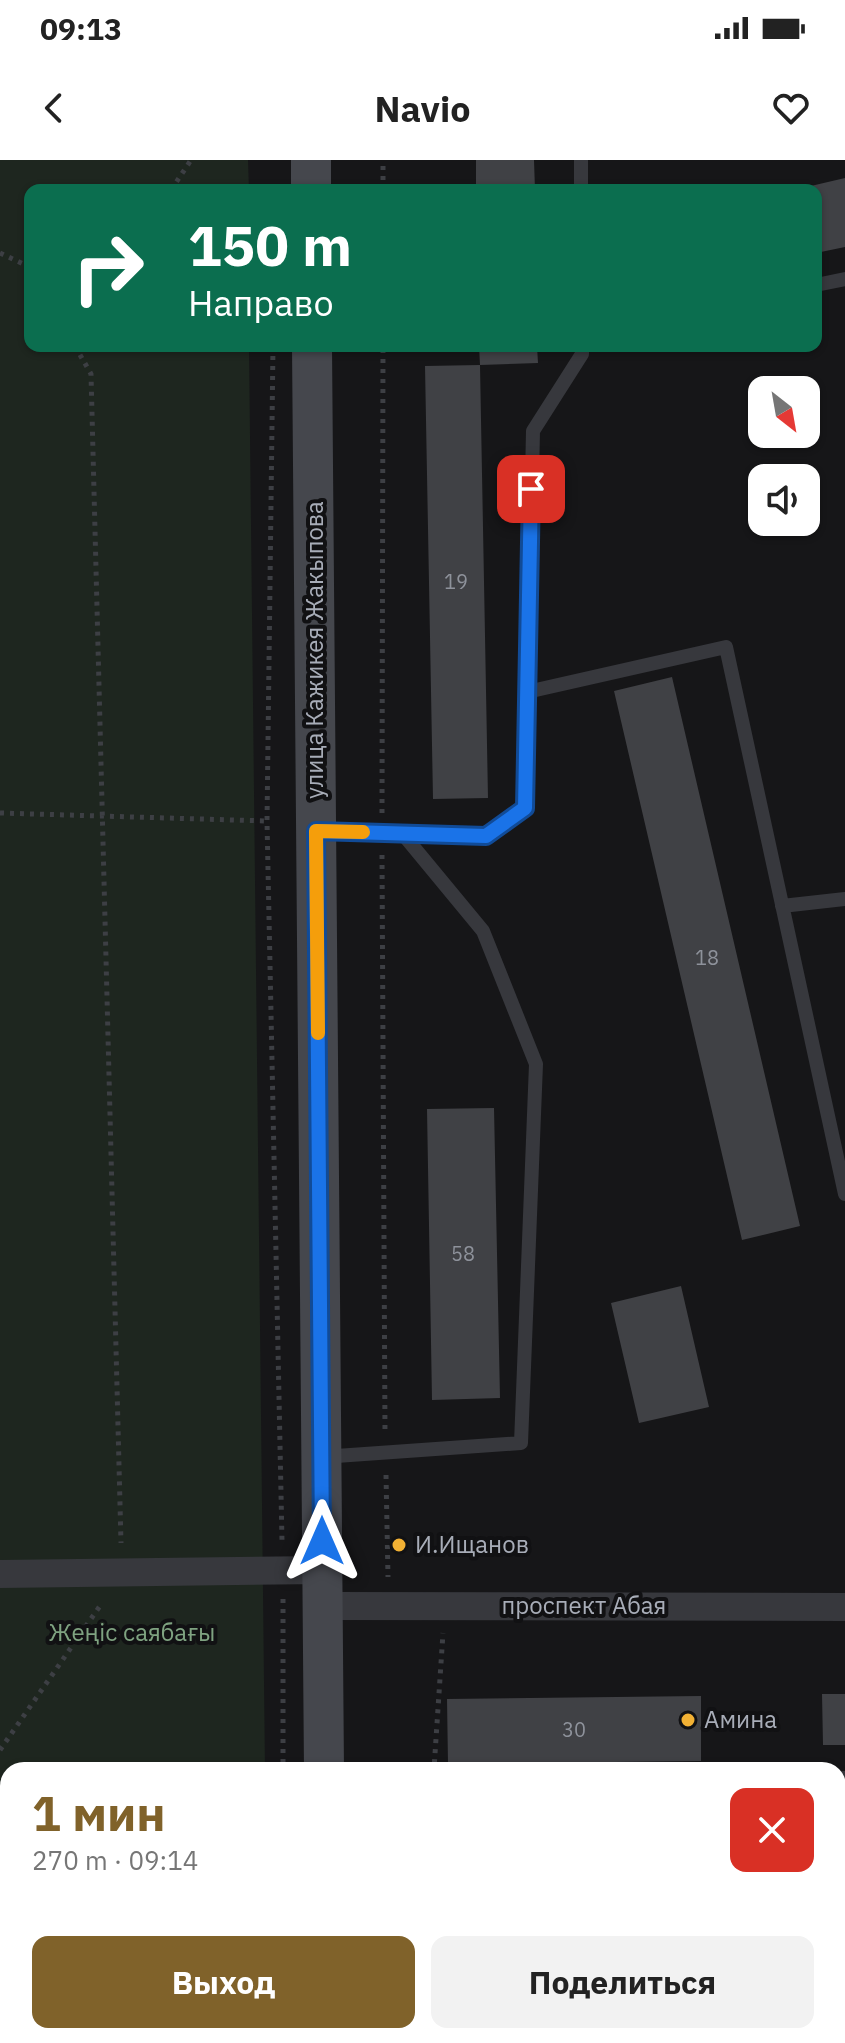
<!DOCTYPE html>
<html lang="ru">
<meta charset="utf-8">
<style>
body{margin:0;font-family:"IBM Plex Sans",sans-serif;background:#f2f2f2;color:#222;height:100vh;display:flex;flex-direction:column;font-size:30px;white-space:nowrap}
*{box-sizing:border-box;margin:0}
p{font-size:26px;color:#767676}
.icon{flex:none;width:44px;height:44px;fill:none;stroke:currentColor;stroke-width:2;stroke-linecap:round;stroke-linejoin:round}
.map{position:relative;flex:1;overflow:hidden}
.side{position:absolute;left:0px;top:1602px;width:846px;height:282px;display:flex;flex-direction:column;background:#fff;border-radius:24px 24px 0 0;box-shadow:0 2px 6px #0004}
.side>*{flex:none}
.banner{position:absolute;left:24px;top:24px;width:798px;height:168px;border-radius:16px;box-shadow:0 2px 6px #0004;background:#0b6e4f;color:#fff;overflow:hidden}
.needle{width:52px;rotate:149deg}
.fabs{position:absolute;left:748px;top:216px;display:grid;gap:16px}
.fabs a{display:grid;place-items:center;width:72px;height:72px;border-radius:16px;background:#fff;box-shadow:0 2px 6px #0004;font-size:40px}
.pin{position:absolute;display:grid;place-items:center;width:68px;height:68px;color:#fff;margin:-34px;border-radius:16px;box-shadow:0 4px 12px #0006}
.me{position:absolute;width:88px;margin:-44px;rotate:0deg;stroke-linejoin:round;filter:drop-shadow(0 0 6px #0008)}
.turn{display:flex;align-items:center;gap:28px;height:168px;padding:0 32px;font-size:36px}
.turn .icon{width:104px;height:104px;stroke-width:2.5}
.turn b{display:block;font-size:56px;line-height:68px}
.round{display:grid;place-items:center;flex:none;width:84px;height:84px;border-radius:16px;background:#f2f2f2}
.overview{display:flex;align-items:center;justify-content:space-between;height:136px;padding:0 32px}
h1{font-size:48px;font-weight:700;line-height:60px;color:#80622a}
.primary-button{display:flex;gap:16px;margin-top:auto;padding:16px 32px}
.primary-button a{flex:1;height:92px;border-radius:16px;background:#80622a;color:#fff;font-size:32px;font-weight:700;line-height:92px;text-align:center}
.primary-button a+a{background:#f2f2f2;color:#222}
.status{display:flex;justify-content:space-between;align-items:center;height:56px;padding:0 40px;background:#fff;direction:ltr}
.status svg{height:22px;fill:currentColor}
header{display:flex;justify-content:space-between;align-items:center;height:104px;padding:0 32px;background:#fff;font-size:36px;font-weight:700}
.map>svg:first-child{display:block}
.green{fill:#1e261f}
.building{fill:#404145}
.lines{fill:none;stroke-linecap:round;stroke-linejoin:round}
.path{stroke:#3d3f44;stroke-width:5;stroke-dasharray:4 6;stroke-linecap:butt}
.lane{stroke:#37383d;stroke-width:14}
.street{stroke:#37383d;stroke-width:28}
.secondary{stroke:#45474d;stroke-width:40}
.route-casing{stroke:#114b97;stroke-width:20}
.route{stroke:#1a73e8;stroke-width:14}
.slow{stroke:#f59e0b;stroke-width:14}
.poi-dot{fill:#f2b134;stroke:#111113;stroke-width:3}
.labels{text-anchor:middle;stroke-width:8;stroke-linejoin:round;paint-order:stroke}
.number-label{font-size:20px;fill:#8e929b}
.street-label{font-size:24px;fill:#a8adb8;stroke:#111113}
.poi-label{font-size:24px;fill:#a8adb8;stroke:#111113;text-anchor:start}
.park-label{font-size:24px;fill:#7fa381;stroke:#111113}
</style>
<div class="status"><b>09:13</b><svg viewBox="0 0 49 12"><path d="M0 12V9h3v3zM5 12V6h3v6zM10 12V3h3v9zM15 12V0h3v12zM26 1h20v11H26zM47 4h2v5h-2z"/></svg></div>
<header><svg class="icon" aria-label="back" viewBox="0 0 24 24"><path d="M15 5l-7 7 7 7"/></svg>Navio<svg class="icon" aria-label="heart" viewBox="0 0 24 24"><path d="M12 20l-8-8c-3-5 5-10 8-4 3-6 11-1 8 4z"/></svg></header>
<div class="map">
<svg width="845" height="1883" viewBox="0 0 845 1883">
<rect width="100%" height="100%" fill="#161618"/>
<path class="green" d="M0,0H248L249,30H30V186H249L265,1610H8V1876H267V1883H0Z"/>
<path class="building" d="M476,0H534L535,30H476Z
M845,18V87L816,93V30L798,29Z
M479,186H537L538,203L480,205L488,638L433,639L425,206L480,205Z
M672,517L800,1066L742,1080L614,531Z
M494,948L500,1238L432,1240L427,949Z
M681,1126L709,1247L639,1263L611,1143Z
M822,1534H845V1585H823Z
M701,1536V1601L448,1604L447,1539Z
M404,1876H465V1883H404Z
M735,1876H796L797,1883H736Z"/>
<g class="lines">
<path class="path" d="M171,30L191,0
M383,30V0
M0,93L30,107
M75,186L91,214L121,1383
M273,186L267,661L282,1381
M0,653L267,661
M382,653L383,186
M382,695L385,1273
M386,1315L388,1417
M283,1439V1610
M0,1590L102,1443
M438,1610L434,1609L443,1473
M281,1876V1883"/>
<path class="lane" d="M581,0V30
M816,125L845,119
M527,532L726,487L845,1034
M318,671L486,676L525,648L533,271L582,194V186
M782,746L845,739
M322,1297L521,1283L536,904L483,771L402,673"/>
<path class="street" d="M0,1414L322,1410
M323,1446L845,1447
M838,1625H845
M490,1876V1883
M834,1876V1883"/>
<path class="secondary" d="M311,0V30
M312,186L324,1610
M326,1876V1883"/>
</g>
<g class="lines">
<defs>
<path id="route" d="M322,1381L316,671L486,676L525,648L531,329"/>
</defs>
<use href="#route" class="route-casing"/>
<use href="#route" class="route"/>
<path class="slow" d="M318,873L316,671L363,672"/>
</g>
<g class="poi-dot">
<circle cx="399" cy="1385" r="8"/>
<circle cx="688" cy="1560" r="8"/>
</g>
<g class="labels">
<g class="number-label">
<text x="456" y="429">19</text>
<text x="707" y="805">18</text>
<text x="463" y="1101">58</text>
<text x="574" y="1577">30</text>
</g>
<g class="street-label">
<text transform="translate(315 490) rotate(-90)" y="8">улица Кажикея Жакыпова</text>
<text x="584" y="1454">проспект Абая</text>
</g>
<g class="poi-label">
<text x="415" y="1393">И.Ищанов</text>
<text x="704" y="1568">Амина</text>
</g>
<g class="park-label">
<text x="132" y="1481">Жеңіс саябағы</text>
</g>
</g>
</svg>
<div class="fabs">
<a><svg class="needle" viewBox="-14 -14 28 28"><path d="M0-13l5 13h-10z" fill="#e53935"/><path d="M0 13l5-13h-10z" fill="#767676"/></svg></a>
<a><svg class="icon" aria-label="sound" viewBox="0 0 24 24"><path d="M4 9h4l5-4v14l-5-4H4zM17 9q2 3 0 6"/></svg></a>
</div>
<div class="pin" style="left:531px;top:329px;background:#d93025"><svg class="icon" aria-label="arrive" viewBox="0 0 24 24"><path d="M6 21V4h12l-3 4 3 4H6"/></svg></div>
<svg class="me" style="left:322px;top:1381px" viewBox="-20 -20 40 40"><path d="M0-17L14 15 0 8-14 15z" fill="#1a73e8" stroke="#fff" stroke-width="4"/></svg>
<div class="banner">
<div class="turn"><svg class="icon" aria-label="right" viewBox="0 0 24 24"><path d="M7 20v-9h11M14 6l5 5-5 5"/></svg><div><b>150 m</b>Направо</div></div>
</div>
<section class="side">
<div class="overview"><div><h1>1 мин</h1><p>270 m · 09:14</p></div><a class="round" style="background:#d93025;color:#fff"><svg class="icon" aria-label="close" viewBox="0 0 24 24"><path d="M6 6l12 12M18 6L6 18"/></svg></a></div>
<div class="primary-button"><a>Выход</a><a>Поделиться</a></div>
</section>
</div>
